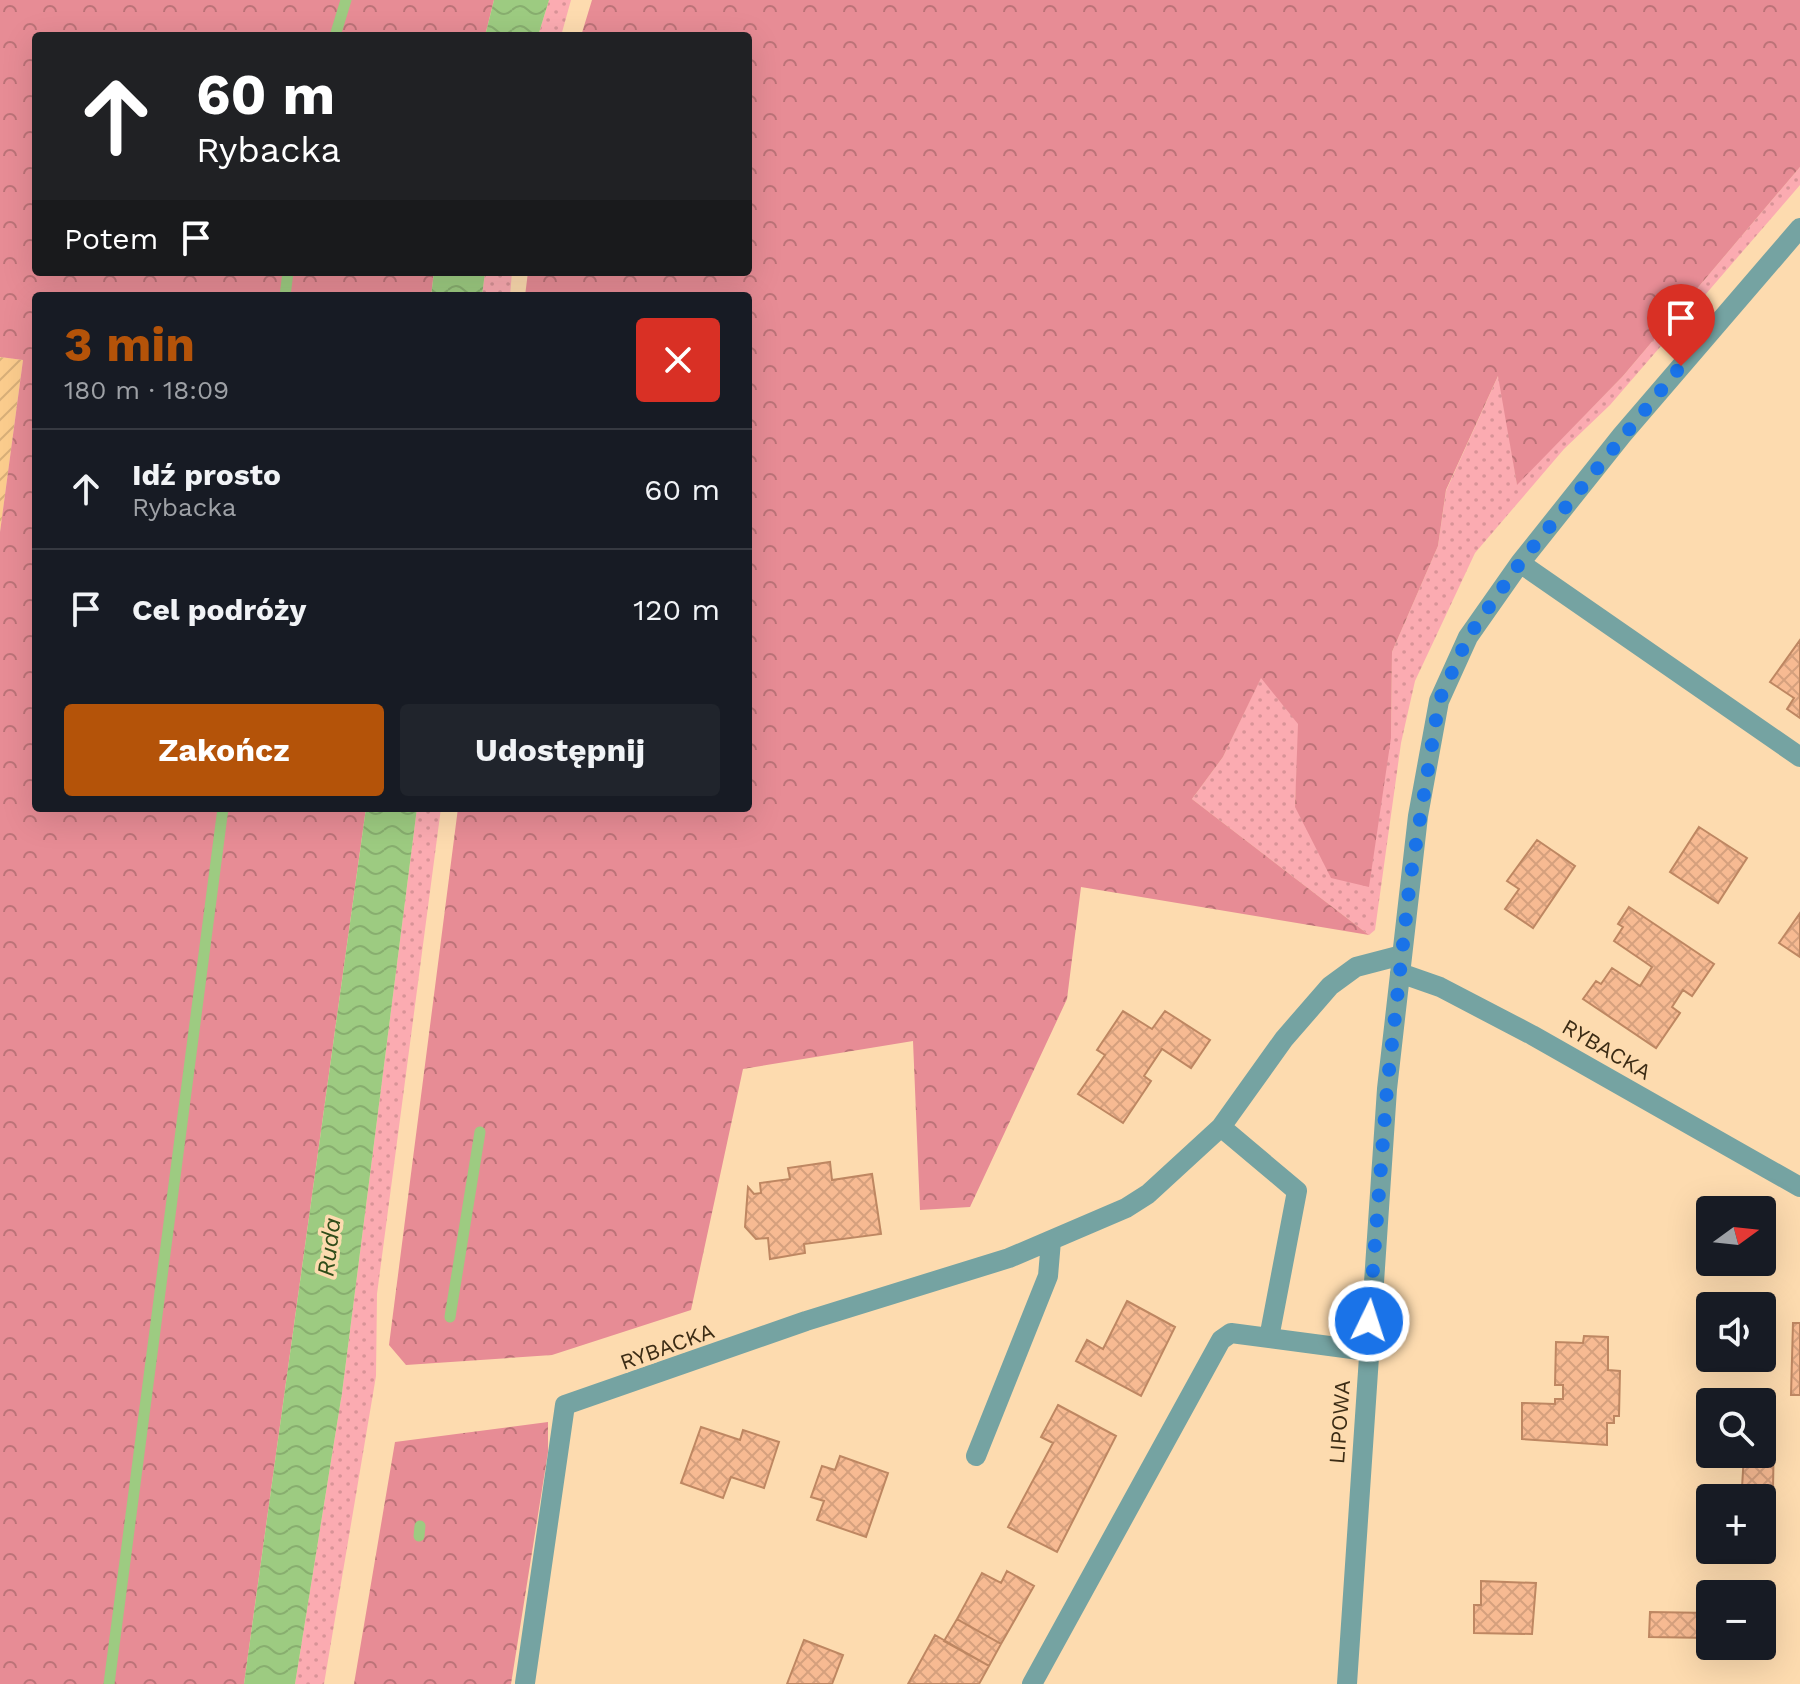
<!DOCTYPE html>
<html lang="pl">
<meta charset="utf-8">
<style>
body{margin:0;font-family:"Work Sans",sans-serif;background:#20242c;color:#f1f3f6;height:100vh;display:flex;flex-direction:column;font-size:30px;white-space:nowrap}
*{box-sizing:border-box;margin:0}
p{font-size:26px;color:#9ea1a6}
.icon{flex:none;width:44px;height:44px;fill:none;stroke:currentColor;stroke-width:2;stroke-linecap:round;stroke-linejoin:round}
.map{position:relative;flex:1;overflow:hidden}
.side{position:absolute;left:32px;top:292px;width:720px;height:520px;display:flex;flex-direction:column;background:#171b24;border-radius:8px;box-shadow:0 8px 32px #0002}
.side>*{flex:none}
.banner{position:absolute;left:32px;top:32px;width:720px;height:244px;border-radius:8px;box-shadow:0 8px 32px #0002;background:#202124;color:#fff;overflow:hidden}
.needle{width:52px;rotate:75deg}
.buttons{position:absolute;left:1696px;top:1196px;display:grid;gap:16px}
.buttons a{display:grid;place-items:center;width:80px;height:80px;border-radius:8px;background:#171b24;box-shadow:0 8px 32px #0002;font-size:40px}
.pin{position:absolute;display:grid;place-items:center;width:68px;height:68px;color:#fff;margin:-82px -34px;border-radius:50% 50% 50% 0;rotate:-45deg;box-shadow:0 0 8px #0007}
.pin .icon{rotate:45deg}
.me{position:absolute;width:88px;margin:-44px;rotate:4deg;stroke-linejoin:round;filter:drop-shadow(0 0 6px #0008)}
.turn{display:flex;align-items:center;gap:28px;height:168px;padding:0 32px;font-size:36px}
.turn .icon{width:104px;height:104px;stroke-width:2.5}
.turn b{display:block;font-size:56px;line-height:68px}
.then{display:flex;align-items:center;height:76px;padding:0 32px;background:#0003;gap:16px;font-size:30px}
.round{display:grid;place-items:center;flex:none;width:84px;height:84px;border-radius:8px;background:#20242c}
.head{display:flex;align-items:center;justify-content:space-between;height:136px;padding:0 32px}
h1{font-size:48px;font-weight:700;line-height:60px;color:#b45309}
.primary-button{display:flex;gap:16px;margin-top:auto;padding:16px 32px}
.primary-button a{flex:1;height:92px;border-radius:8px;background:#b45309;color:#fff;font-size:32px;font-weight:700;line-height:92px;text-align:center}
.primary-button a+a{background:#20242c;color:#f1f3f6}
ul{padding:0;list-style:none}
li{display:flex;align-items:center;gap:24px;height:120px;padding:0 32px;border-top:2px solid #363941}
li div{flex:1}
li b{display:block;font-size:30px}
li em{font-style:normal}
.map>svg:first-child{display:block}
.industrial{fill:url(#industrial-furrows)}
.grass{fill:url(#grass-dots)}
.forest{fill:url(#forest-crowns)}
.water{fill:url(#water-waves)}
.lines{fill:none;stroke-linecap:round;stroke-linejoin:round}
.stream{stroke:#9dcb81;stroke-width:11}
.building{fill:url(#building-cross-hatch);stroke:#be8762;stroke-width:2}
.minor{stroke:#75a3a2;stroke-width:20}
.route{stroke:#1a73e8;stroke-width:14;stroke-dasharray:0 25.2}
.labels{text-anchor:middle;stroke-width:7;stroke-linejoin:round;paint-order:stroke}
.street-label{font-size:22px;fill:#3c2c15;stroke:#fddbaf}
.water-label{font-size:24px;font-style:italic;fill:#2e4c19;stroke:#fddbaf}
</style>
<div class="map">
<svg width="1800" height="1684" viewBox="0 0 1800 1684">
<defs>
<pattern id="industrial-furrows" width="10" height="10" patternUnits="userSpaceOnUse" patternTransform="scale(2)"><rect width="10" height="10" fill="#fbcc8d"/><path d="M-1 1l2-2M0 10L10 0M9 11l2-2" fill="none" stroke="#d8af79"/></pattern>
<pattern id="grass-dots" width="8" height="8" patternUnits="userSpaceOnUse" patternTransform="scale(2)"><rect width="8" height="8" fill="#fbabb1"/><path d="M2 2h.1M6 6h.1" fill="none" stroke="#d89397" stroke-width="1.8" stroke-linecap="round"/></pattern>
<pattern id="forest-crowns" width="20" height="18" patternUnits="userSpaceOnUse" patternTransform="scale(2)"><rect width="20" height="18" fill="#e78c95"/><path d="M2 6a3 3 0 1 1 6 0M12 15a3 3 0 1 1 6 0" fill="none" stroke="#bc7378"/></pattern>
<pattern id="water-waves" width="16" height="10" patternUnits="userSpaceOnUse" patternTransform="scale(2)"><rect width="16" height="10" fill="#9dcb81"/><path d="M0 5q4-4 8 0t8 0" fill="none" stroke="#88ae6f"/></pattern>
<pattern id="building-cross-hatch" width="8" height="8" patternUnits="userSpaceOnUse" patternTransform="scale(2)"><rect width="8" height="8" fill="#f7ba92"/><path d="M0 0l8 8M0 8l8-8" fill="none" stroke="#d5a07d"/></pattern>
</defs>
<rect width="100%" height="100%" fill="#fddbaf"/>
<path class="industrial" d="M0,357L23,360L0,532Z"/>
<path class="grass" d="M549,0H571L561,36H538Z
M1800,167V185L1610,405L1564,449L1475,553L1415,681L1401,743L1375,930L1369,935L1192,799L1223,757L1261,677L1299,724L1295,807L1391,738L1392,652L1438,546L1446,491L1499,374L1517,484L1623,376Z
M485,272H512L510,296H482Z
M417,808H441L377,1294L376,1376L324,1684H295L342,1393Z"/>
<path class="forest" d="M0,0H494L485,36H36V272H434L431,296H36V808H366L244,1684H0V532L23,360L0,357Z
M592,0H1800V167L1623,376L1517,485L1498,376L1446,490L1438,546L1392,652L1391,738L1369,887L1331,878L1295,807L1298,724L1261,678L1223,757L1192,799L1369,935L1081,887L1067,999L970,1207L920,1210L913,1041L743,1069L691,1310L552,1355L406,1365L389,1345L458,808H748V296H525L528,272H748V36H581Z
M548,1422V1452L511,1684H354L395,1442Z"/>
<path class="water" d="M494,0H549L538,36H485Z
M434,272H485L482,296H431Z
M366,808H417L342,1393L295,1684H244Z"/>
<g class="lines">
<path class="stream" d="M335,36L346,0
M285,296L288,272
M450,1317L480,1132
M419,1536L420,1526
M109,1684L223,808"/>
</g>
<path class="building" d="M1800,640V718L1787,709L1794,698L1770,682Z
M1699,827L1747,858L1718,903L1670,872Z
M1537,840L1575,866L1533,928L1505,909L1519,889L1507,881Z
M1629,907L1714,964L1692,996L1683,990L1672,1007L1680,1013L1656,1048L1583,999L1596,981L1601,984L1612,968L1640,986L1652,967L1614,941L1623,927L1618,924Z
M1800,913V957L1779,943Z
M1123,1011L1152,1029L1165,1011L1210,1040L1191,1068L1162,1049L1144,1076L1151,1081L1123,1123L1078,1094L1105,1055L1097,1050Z
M830,1162L832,1180L872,1174L881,1234L804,1244L805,1253L770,1259L768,1238L756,1239L745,1227L748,1187L754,1194L761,1193L760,1183L790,1179L788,1168Z
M1127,1301L1175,1327L1141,1396L1076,1361L1087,1340L1103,1349Z
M1793,1323H1800V1395H1791Z
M1584,1336L1608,1337V1370L1620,1371L1619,1416H1614V1423H1607V1445L1522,1439V1403L1555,1404V1399H1563V1385H1555L1556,1342L1583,1343Z
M1058,1405L1116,1436L1057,1552L1008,1527L1053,1443L1041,1437Z
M701,1427L740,1440L743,1430L779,1442L764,1488L731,1477L723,1498L681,1483Z
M1762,1430L1774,1431L1773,1489L1742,1488L1744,1454H1762Z
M840,1456L888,1473L866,1537L817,1520L824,1501L811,1497L822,1466L835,1470Z
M1007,1571L1034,1586L1001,1644L957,1619L982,1573L1001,1583Z
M1481,1581L1536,1583L1532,1634L1474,1633V1605H1481Z
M1650,1612L1710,1613V1638L1649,1637Z
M957,1619L1001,1644L989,1666L944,1641Z
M935,1635L989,1666L979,1684H908Z
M804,1640L843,1655L832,1684H787Z"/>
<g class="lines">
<path class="minor" d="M1520,563L1800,757
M1400,973L1440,987L1532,1035L1800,1187
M1221,1127L1297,1191L1269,1338
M976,1456L1048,1276L1051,1241
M525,1683L565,1405L806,1321L1009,1258L1126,1208L1148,1194L1221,1127L1284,1039L1330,986L1356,967L1402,955
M1032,1684L1221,1340L1231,1333L1367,1351
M1347,1684L1387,1089L1418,816L1439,701L1468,637L1520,563L1622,435L1800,228"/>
</g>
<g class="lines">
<path class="route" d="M1369,1321L1387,1089L1410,881L1439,701L1468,637L1520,563L1681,366"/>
</g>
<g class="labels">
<g class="street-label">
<text transform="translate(1607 1049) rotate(30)" y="8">RYBACKA</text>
<text transform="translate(667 1346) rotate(-20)" y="8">RYBACKA</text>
<text transform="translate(1339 1422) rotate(-86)" y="8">LIPOWA</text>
</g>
<g class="water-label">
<text transform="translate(329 1247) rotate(-83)" y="8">Ruda</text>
</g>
</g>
</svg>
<div class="buttons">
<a><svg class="needle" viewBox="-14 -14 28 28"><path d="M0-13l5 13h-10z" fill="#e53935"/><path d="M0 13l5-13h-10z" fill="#9ea1a6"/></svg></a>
<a><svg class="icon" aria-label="sound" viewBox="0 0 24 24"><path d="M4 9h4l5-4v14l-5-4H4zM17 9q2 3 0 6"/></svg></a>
<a><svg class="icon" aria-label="search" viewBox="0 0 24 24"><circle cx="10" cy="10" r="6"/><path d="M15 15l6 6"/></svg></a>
<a>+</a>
<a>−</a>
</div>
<div class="pin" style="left:1681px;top:366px;background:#d93025"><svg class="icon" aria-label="arrive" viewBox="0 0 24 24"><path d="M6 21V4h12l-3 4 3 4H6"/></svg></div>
<svg class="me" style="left:1369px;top:1321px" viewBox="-20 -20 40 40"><circle r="17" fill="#1a73e8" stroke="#fff" stroke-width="3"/><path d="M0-11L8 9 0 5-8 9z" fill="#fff"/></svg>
<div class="banner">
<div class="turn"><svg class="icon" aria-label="ahead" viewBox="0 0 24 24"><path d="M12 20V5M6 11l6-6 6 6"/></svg><div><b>60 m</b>Rybacka</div></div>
<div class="then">Potem<svg class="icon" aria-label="arrive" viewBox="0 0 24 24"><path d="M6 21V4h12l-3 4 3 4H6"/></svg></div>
</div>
<section class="side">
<div class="head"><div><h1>3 min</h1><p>180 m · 18:09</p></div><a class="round" style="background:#d93025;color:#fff"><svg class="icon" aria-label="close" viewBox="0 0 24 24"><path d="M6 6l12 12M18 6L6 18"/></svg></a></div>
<ul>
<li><svg class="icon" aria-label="ahead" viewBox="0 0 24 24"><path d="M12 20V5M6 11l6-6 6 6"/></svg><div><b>Idź prosto</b><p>Rybacka</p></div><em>60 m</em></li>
<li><svg class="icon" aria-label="arrive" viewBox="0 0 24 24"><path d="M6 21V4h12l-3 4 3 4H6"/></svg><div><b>Cel podróży</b></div><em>120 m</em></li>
</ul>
<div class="primary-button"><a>Zakończ</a><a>Udostępnij</a></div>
</section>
</div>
